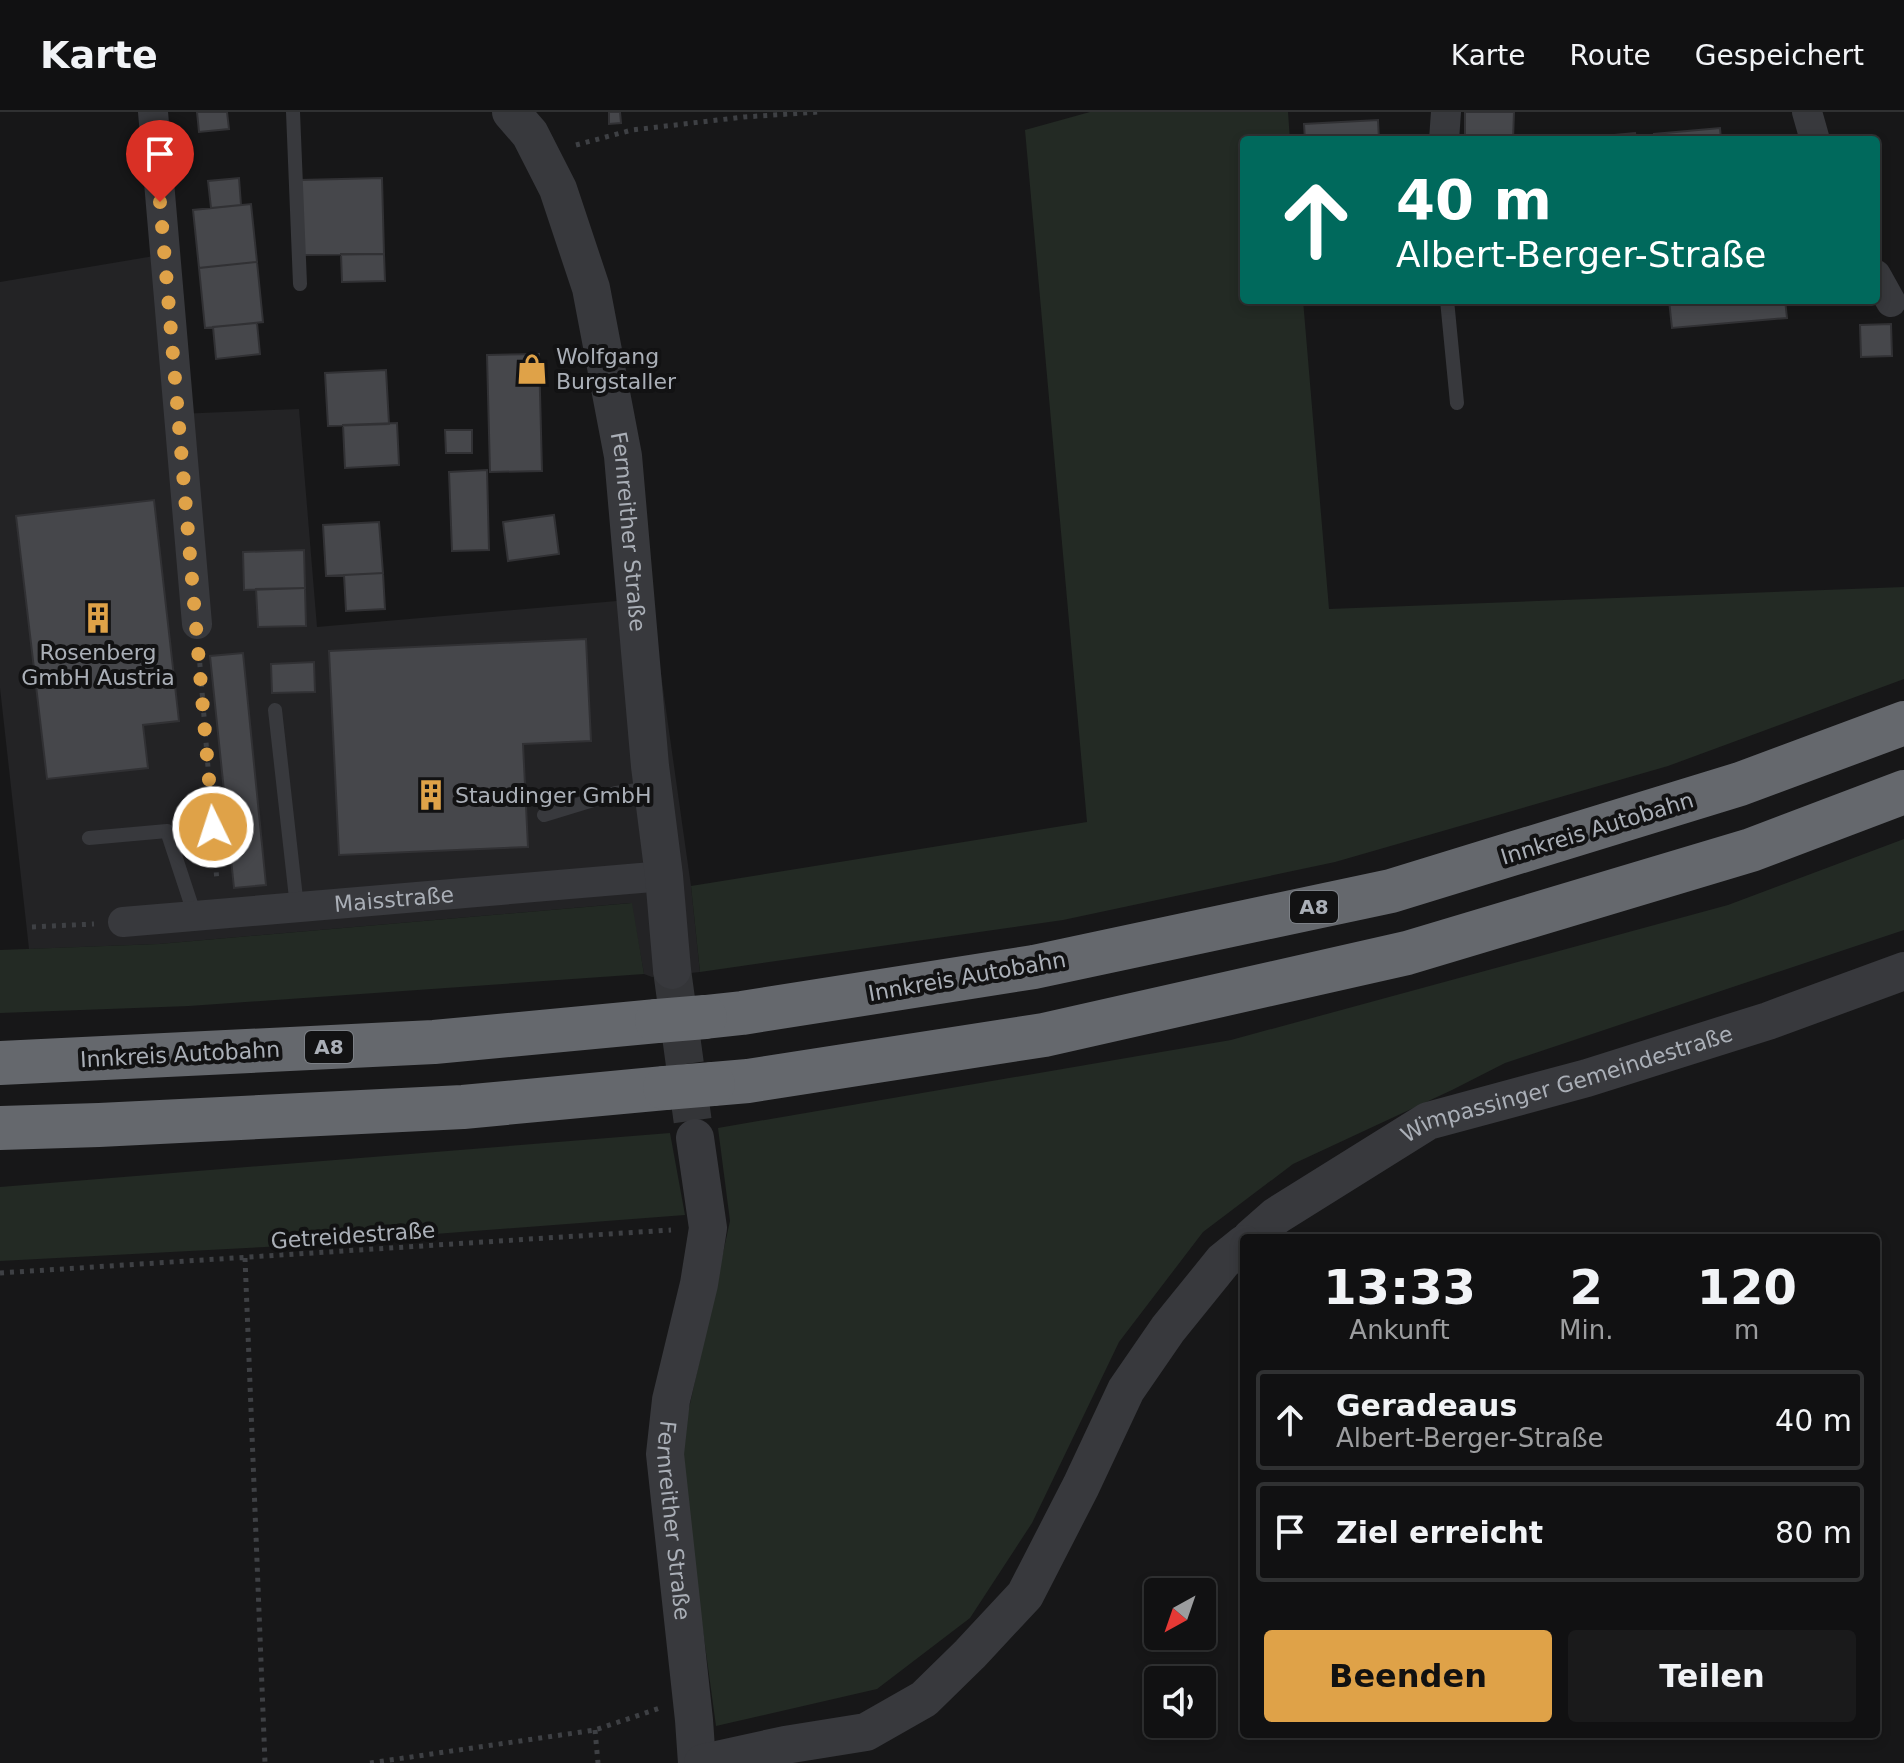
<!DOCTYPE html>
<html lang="de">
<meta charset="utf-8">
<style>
body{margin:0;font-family:"DejaVu Sans",sans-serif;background:#1a1a1b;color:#f1f3f6;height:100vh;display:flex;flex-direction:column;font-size:30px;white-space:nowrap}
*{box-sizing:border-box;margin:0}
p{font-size:26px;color:#9c9d9f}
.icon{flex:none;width:44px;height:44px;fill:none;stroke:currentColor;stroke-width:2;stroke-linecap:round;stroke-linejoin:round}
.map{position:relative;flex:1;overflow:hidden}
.drawer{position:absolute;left:1240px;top:1122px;width:640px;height:504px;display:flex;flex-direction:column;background:#111112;border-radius:8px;box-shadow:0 4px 12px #0003,0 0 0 2px #303132}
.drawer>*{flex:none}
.top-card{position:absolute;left:1240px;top:24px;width:640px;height:168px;border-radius:8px;box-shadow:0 4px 12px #0003,0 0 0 2px #303132;background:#00695c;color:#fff;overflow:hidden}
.needle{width:52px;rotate:220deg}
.tools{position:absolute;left:1144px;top:1466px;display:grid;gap:16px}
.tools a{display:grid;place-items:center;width:72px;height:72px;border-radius:8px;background:#111112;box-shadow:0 4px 12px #0003,0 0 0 2px #303132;font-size:40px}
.pin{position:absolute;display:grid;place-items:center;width:68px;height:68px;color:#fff;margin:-82px -34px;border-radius:50% 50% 50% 0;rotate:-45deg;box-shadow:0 0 8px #0007}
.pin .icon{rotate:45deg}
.me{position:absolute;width:88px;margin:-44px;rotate:356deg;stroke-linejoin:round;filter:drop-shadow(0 0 6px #0008)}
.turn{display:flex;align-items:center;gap:28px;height:168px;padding:0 24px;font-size:36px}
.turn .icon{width:104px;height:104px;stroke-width:2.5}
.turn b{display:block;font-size:56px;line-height:68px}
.eta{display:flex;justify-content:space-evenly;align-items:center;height:136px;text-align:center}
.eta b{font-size:48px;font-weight:700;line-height:56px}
.action{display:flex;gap:16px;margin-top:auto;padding:16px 24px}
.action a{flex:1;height:92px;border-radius:8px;background:#dfa248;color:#111;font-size:32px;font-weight:700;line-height:92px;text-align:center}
.action a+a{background:#1a1a1b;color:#f1f3f6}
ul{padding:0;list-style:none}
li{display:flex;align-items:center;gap:24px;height:100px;margin:0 16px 12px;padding:0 8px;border:4px solid #303132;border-radius:8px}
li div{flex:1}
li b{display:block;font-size:30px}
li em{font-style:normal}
header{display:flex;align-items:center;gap:48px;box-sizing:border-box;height:112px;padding:0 40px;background:#111112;border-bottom:2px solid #303132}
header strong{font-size:38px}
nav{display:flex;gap:44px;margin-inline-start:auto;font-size:28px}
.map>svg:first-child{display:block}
.built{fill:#232325}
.green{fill:#232a24}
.building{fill:#46474b;stroke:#313134;stroke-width:2}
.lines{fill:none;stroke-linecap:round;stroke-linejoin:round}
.tertiary-tunnel{stroke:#343538;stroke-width:38;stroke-dasharray:38 19;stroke-linecap:butt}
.path{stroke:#3e4044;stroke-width:5;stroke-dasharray:4 6;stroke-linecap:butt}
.service{stroke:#38393d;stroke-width:14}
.minor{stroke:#38393d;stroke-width:30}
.tertiary{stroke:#38393d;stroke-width:38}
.motorway{stroke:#65686d;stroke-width:44}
.motorway-bridge{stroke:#65686d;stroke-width:44}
.route{stroke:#dfa248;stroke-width:14;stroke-dasharray:0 25.2}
.labels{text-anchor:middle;stroke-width:8;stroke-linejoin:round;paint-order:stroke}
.shield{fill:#121213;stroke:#7c8086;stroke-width:2}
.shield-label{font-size:20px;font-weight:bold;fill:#aaafb7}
.poi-label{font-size:22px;fill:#aaafb7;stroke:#121213;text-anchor:start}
.street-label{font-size:22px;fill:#aaafb7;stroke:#121213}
</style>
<header>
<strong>Karte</strong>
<nav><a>Karte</a><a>Route</a><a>Gespeichert</a></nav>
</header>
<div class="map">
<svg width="1904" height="1651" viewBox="0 0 1904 1651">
<rect width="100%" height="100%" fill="#171718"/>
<path class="built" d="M166,142L177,302L299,297L317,515L617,489L656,527L691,774L700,860L652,865L644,862L631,791L159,832L29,837L0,576V170Z"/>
<path class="green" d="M1090,0H1288L1290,28H1244V188H1303L1329,497L1904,475V567L1668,654L1335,750L1063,808L700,860L691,774L1087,710L1025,18Z
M1904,727V818L1505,951L1452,978L1293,1052L1203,1120L1119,1230L1032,1411L970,1506L877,1577L716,1614L679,1342L730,1109L718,1016L1231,928L1728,793Z
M632,791L644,862L189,894L0,901V838L159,832Z
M670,1021L685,1103L265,1135L0,1149V1075Z"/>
<path class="building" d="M197,0H227L229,17L199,20Z
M609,0H620L621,11L609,12Z
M1465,0H1514L1513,28H1465Z
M1378,8L1379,28H1305L1304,12Z
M1720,16L1721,28H1654V22Z
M1635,21L1636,28H1593V25Z
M239,66L241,93L211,96L208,69Z
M382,66L384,142L302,143L300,68Z
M251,92L257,150L199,156L193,98Z
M341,142H384L385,169L342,170Z
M257,150L263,210L205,216L199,156Z
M1669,188H1785L1787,206L1672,216Z
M257,211L260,242L216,247L213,215Z
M1891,212L1892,244L1861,245L1860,213Z
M539,242L542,359L490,360L487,243Z
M386,258L389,312L328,314L325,261Z
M397,311L399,353L345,356L343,313Z
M445,318H472V341H446Z
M487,358L489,438L452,439L449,360Z
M154,388L179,609L143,613L148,656L47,667L16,404Z
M554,403L559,442L508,449L503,410Z
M379,410L383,461L326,464L323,413Z
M304,438L305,476L244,478L243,440Z
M383,461L385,497L346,499L344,463Z
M305,476L306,514L258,515L256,477Z
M586,527L591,629L523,632L528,735L339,743L329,539Z
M243,541L266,773L234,776L210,544Z
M314,550L315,580L272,581L271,552Z"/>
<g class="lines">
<path class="tertiary-tunnel" d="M672,858L695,1026"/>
<path class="path" d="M576,33L632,18L744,5L819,0
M199,541L217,770
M32,815L94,812
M245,1146L265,1651
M0,1161L671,1118
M595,1618L598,1651
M370,1651L595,1618L660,1596"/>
<path class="service" d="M293,0L300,172
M1447,188L1457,291
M275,598L297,795
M544,703L616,681L652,676
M89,726L167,719L195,804"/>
<g class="minor">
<path d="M153,0L197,512"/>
<path d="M1807,0L1815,28"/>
<path d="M1444,28L1446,0"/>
<path d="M1876,163L1891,190"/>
<path id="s1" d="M123,810L664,764"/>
</g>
<g class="tertiary">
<path id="s2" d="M511,0L530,22L558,77L591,176L623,344L650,654L664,764L672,858"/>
<path id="s3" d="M695,1026L708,1116L699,1172L671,1288L665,1342L694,1608L697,1651"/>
<path id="s4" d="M1251,1126L1276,1104L1428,1009L1587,966L1768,909L1904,859"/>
<path d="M703,1651L785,1633L866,1620L924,1587L970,1542L1025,1483L1081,1374L1126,1278L1168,1217L1223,1149L1244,1132"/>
</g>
<path class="motorway" d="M705,905L742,901L1034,855L1391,779L1740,672L1904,611
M0,951L434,930L657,909
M713,972L748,969L1044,923L1407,841L1751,738L1904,680
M0,1016L99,1013L463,995L665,976"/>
<path class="motorway-bridge" d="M657,909L705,905
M665,976L713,972"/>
</g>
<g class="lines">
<path class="route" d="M160,90L213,715"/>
</g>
<defs>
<symbol id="shop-bare" viewBox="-9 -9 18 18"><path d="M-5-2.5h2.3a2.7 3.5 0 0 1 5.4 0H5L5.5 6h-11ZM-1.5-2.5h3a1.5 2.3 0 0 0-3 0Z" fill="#dfa248" stroke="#121213" stroke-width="2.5" paint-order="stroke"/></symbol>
<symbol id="building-bare" viewBox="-9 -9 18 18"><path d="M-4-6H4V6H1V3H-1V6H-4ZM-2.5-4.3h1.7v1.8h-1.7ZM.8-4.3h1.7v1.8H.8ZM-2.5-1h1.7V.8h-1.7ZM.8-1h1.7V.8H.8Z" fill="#dfa248" stroke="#121213" stroke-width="2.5" paint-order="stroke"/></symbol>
</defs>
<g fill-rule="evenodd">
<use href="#shop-bare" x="510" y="235" width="44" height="44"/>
<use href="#building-bare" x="76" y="484" width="44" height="44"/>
<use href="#building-bare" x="409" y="661" width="44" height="44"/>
</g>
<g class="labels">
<g class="shield">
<rect x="1290" y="779" width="48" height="32" rx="6"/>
<rect x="305" y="919" width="48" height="32" rx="6"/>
</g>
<g class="shield-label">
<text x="1314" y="802">A8</text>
<text x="329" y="942">A8</text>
</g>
<g class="poi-label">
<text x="556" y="252">Wolfgang<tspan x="556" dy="25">Burgstaller</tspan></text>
<text x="98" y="548" text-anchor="middle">Rosenberg<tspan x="98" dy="25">GmbH Austria</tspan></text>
<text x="455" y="691">Staudinger GmbH</text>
</g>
<g class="street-label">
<text dy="8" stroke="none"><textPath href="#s2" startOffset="442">Fernreither Straße</textPath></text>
<text transform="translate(1597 716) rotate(-17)" y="8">Innkreis Autobahn</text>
<text dy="8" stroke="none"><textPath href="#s1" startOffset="272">Maisstraße</textPath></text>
<text transform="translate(967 864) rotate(-10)" y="8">Innkreis Autobahn</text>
<text transform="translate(180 942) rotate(-3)" y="8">Innkreis Autobahn</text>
<text dy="8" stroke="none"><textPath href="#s4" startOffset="356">Wimpassinger Gemeindestraße</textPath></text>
<text transform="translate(353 1123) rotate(-4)" y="8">Getreidestraße</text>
<text dy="8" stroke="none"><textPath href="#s3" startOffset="388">Fernreither Straße</textPath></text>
</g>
</g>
</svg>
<div class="tools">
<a><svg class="needle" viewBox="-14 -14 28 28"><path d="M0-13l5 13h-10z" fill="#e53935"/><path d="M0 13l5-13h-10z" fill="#9c9d9f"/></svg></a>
<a><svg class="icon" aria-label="sound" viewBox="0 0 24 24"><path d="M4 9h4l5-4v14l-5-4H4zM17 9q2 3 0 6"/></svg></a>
</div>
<div class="pin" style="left:160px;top:90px;background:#d93025"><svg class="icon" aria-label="arrive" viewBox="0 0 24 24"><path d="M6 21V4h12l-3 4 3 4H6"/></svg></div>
<svg class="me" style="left:213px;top:715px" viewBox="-20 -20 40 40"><circle r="17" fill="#dfa248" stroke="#fff" stroke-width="3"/><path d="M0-11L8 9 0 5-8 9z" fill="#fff"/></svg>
<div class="top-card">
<div class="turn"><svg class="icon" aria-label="ahead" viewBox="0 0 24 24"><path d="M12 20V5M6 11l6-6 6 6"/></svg><div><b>40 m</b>Albert-Berger-Straße</div></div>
</div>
<section class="drawer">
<div class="eta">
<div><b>13:33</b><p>Ankunft</p></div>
<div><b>2</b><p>Min.</p></div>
<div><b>120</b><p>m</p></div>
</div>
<ul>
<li><svg class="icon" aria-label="ahead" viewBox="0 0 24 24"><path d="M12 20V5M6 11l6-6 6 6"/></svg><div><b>Geradeaus</b><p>Albert-Berger-Straße</p></div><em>40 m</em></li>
<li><svg class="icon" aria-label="arrive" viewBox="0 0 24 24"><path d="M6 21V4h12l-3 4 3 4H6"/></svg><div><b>Ziel erreicht</b></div><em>80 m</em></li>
</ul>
<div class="action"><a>Beenden</a><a>Teilen</a></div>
</section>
</div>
